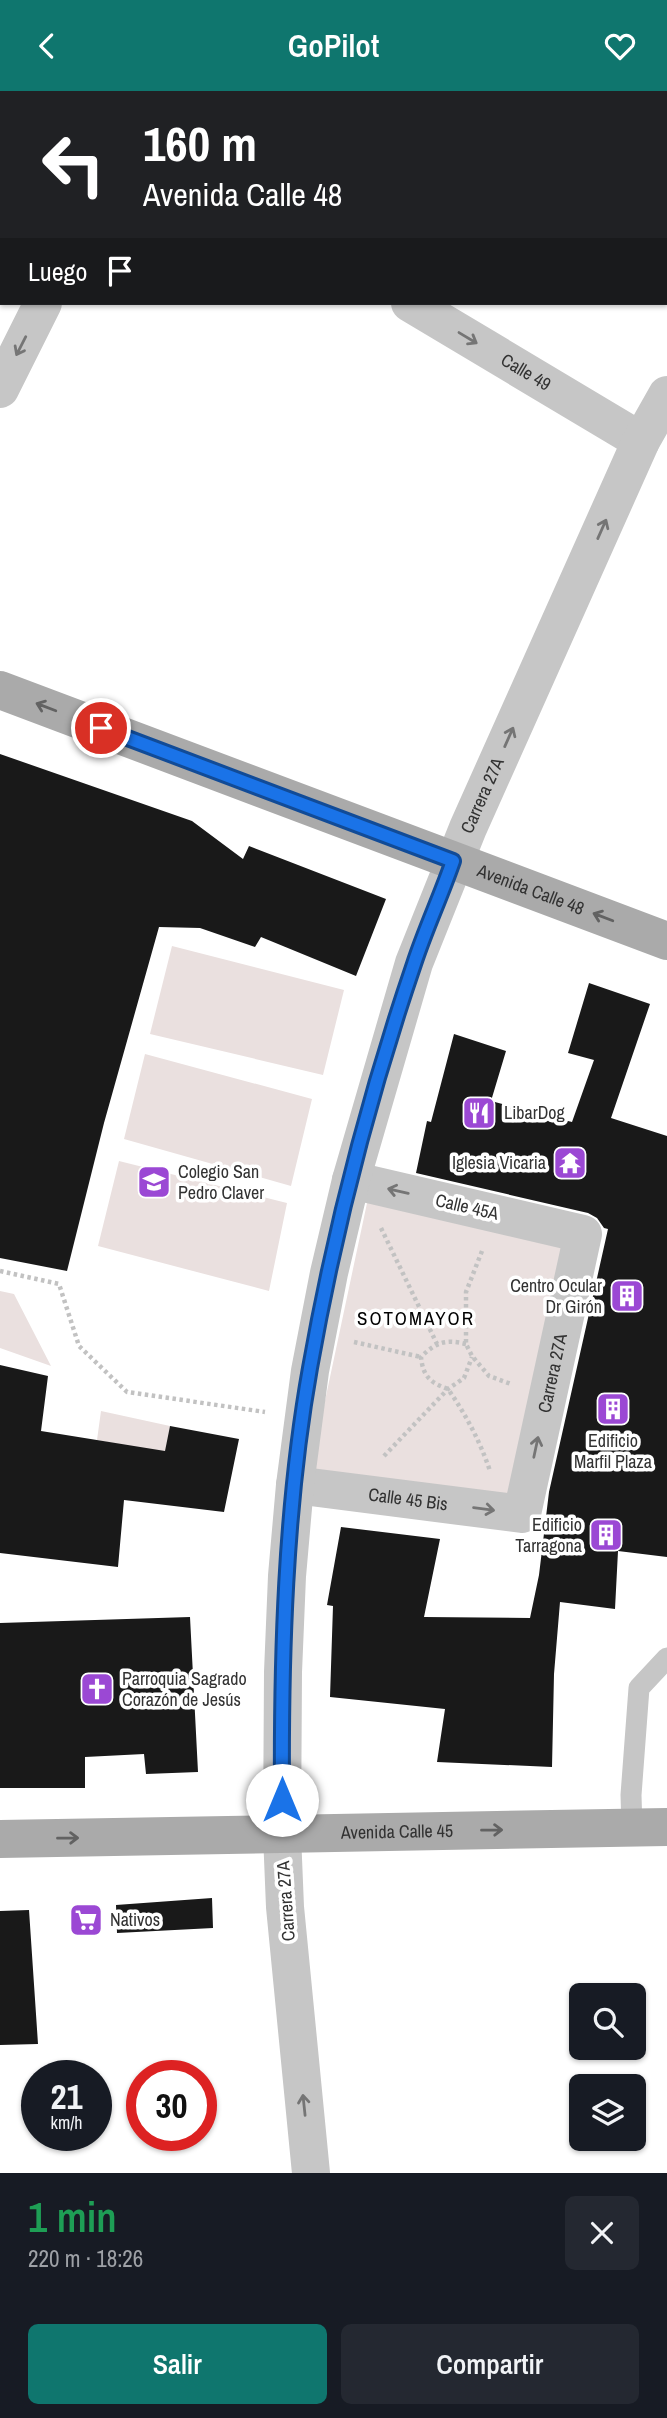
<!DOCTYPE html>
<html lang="es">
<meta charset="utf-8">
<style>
body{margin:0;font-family:"Archivo Narrow",sans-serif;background:#242831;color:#f1f3f6;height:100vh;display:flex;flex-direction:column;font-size:26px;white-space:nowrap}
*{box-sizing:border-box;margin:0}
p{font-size:23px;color:#9ea1a6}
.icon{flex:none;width:38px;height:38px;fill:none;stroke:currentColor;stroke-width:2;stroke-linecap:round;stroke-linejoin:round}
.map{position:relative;height:2082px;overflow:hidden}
.side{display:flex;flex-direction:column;background:#171b24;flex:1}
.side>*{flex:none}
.top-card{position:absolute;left:0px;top:0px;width:668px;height:214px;box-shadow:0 2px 5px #0004;background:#202124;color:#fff;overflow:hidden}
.buttons{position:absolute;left:569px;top:1892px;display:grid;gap:14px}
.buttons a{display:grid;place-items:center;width:77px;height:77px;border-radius:10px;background:#171b24;box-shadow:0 2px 5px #0004;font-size:35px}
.speed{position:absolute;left:21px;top:1969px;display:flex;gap:14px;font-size:35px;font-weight:700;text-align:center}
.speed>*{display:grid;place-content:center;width:91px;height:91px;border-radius:50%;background:#171b24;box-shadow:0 2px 5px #0004;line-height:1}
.speed small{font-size:18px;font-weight:400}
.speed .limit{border:10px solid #d22;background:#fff;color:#111}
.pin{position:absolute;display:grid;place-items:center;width:60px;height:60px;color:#fff;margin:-30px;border:4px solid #fff;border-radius:50%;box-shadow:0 2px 7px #0007}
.me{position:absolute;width:77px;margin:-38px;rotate:0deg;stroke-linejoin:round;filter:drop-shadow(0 0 5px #0008)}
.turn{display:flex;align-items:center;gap:24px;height:147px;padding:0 28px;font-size:32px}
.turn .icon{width:91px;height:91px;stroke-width:2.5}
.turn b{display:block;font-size:49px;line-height:60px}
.then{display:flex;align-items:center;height:66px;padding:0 28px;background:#0003;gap:14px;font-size:26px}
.round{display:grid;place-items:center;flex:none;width:74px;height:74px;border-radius:10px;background:#242831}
.headline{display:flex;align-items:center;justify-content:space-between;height:119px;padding:0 28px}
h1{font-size:42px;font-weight:600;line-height:52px;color:#1e9e55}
.action{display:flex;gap:14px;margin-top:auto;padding:14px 28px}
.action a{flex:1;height:80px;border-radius:10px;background:#0f766e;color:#fff;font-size:28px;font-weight:600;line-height:80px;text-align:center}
.action a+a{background:#242831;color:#f1f3f6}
header{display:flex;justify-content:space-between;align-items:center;height:91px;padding:0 28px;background:#0f766e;color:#fff;font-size:32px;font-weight:600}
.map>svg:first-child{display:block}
.green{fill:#eae0df}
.building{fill:#191919}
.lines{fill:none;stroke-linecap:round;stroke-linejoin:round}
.path{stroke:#c2c2c2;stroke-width:4.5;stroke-dasharray:3.5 3.5;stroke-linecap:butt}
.service{stroke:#c6c6c6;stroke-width:21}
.minor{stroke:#c6c6c6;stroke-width:38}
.primary{stroke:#aaa;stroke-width:38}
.oneway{stroke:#757575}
.oneway2{stroke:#626262}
.route-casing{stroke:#114b97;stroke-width:18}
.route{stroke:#1a73e8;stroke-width:12}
.labels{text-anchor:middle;stroke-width:7;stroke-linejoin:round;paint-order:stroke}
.street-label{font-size:18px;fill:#323232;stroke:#fff}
.poi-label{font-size:18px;fill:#323232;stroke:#fff;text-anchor:start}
.neighbourhood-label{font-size:19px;letter-spacing:2px;fill:#000;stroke:#fff}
</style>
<header><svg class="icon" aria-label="back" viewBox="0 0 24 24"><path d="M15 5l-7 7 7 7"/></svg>GoPilot<svg class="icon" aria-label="heart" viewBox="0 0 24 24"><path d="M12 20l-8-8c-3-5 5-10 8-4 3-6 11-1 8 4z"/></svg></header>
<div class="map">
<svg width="667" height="2082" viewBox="0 0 667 2082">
<rect width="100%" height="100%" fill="#fff"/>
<path class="green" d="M172,855L344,899L323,984L150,943Z
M145,963L312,1008L291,1095L124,1048Z
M119,1070L287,1112L269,1200L98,1155Z
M370,1098L574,1148L512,1415L309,1385Z
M0,1200L14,1203L51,1275L0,1257Z
M101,1320L170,1335L165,1362L97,1349Z"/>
<path class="building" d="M0,663L192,730L243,768L249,755L386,808L356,885L261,846L255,856L200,837L159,836L104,1032L67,1180L0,1167Z
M589,892L650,913L611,1027L667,1045V1466L618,1460L615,1518L560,1511L554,1583L552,1676L437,1671L445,1618L330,1606L333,1515L327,1514L341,1436L440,1448L424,1526L530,1527L539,1484L549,1401L608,1138L604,1137L597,1127L588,1122L416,1082L427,1030L431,1031L454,943L506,960L491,1010L572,1031L594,969L568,962Z
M0,1274L48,1285L41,1340L165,1360L170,1335L239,1348L224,1421L124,1409L118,1476L0,1462Z
M190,1526L198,1681L146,1683L144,1663L85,1666V1697H0V1532Z
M212,1807L213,1837L117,1842L116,1814Z
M29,1819L38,1953L0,1954V1820Z"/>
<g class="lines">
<path class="path" d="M381,1137L437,1253
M482,1160L466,1201V1253L472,1265L489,1285L511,1293
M0,1180L59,1193L79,1255L127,1301L265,1321
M354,1251L421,1266
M466,1253C446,1248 436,1251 421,1266C423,1286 431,1292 448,1298C466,1324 480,1350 490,1380
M384,1365L448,1298L464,1287L472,1266"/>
<path class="service" d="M632,1737L631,1704L639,1597L667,1567"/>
<g class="minor">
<path d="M55,0L58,2"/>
<path d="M160,2L161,0"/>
<path id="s1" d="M410,212L641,350"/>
<path d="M0,298L43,212"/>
<path id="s2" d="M295,1394L522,1423L583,1143L351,1089"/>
<path id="s3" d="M311,2082L285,1816L282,1743L283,1581L287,1485L295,1394L310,1280L329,1182L351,1089L414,872L468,737L641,350L667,304"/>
</g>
<g class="primary">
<path id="s4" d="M0,599L667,850"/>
<path id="s5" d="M0,1748L667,1736"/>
</g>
</g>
<defs><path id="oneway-shaft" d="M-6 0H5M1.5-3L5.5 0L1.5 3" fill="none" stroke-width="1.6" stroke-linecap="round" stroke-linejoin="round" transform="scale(1.75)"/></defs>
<g class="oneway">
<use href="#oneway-shaft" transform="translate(468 247) rotate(31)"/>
<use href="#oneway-shaft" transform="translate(21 255) rotate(117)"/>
<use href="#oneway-shaft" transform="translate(602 438) rotate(-66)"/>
<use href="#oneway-shaft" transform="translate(509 646) rotate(-66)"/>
<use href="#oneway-shaft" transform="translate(398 1100) rotate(-167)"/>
<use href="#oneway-shaft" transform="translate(536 1356) rotate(-78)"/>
<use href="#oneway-shaft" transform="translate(484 1418) rotate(7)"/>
<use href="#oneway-shaft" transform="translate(304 2014) rotate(-96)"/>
</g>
<g class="oneway2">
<use href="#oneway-shaft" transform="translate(46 616) rotate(-159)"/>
<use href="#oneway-shaft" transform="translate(603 826) rotate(-159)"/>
<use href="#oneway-shaft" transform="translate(492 1739) rotate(-1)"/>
<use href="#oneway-shaft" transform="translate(68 1747) rotate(-1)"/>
</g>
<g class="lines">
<defs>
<path id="route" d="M101,637L453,770C441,805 425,839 414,873C369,1005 334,1141 310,1277C285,1417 281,1567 282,1709"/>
</defs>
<use href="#route" class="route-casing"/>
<use href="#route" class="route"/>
</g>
<defs>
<symbol id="restaurant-square" viewBox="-11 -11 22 22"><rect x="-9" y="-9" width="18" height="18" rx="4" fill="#9b48d4" stroke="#fff"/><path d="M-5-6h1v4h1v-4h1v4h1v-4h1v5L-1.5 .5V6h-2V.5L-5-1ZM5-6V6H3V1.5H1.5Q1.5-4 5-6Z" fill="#fff"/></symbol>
<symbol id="temple-square" viewBox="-11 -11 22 22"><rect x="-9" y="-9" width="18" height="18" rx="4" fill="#9b48d4" stroke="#fff"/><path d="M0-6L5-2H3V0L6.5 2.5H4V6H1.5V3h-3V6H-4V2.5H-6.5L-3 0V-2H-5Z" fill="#fff"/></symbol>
<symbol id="school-square" viewBox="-11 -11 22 22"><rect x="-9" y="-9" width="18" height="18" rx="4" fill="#9b48d4" stroke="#fff"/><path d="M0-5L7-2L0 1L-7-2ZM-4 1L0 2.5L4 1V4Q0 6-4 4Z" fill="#fff"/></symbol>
<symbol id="building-square" viewBox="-11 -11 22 22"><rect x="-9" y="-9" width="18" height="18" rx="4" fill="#9b48d4" stroke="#fff"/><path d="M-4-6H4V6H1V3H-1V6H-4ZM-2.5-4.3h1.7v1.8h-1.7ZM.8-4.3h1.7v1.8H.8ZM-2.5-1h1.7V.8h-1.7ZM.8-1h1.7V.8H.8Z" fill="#fff"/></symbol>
<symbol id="church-square" viewBox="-11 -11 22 22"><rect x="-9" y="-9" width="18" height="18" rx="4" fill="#9b48d4" stroke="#fff"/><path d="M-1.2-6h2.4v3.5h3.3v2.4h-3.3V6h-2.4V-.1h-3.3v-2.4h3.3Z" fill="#fff"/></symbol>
<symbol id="supermarket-square" viewBox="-11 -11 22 22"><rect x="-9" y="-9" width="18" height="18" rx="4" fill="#9b48d4" stroke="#fff"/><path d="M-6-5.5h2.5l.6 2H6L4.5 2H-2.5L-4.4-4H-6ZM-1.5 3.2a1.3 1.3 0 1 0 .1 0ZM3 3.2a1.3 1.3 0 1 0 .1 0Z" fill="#fff"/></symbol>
</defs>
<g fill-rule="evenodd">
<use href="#restaurant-square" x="460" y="1003" width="38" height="38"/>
<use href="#temple-square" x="551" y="1053" width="38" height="38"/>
<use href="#school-square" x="135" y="1072" width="38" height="38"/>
<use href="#building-square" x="608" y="1186" width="38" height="38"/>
<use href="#building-square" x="594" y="1299" width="38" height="38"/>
<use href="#building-square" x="587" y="1425" width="38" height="38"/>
<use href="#church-square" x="78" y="1579" width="38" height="38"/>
<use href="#supermarket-square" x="67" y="1810" width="38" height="38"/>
</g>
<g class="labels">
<g class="street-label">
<text dy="6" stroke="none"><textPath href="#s1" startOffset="135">Calle 49</textPath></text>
<text dy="6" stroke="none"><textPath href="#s3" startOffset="1407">Carrera 27A</textPath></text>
<text dy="6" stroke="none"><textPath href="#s4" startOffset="567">Avenida Calle 48</textPath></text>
<text transform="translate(467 1116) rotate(13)" y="6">Calle 45A</text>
<text dy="6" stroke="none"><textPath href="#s2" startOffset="373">Carrera 27A</textPath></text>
<text dy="6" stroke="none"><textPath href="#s2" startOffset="114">Calle 45 Bis</textPath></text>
<text dy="6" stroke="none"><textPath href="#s5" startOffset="397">Avenida Calle 45</textPath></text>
<text transform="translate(286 1810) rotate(-94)" y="6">Carrera 27A</text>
</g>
<g class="poi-label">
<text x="504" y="1028">LibarDog</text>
<text x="546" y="1078" text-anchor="end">Iglesia Vicaria</text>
<text x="178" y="1087">Colegio San<tspan x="178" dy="21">Pedro Claver</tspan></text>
<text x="602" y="1201" text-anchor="end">Centro Ocular<tspan x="602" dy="21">Dr Girón</tspan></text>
<text x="613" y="1356" text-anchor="middle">Edificio<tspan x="613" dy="21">Marfil Plaza</tspan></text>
<text x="582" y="1440" text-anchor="end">Edificio<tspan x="582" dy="21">Tarragona</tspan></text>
<text x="122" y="1594">Parroquia Sagrado<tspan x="122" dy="21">Corazón de Jesús</tspan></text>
<text x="110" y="1835">Nativos</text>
</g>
<g class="neighbourhood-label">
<text x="416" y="1234">SOTOMAYOR</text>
</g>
</g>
</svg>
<div class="buttons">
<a><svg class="icon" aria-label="search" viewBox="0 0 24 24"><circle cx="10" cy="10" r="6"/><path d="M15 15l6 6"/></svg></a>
<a><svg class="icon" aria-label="layers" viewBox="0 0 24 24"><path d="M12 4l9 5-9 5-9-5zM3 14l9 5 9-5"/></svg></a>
</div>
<div class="speed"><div>21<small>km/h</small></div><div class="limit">30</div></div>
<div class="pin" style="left:101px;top:637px;background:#d93025"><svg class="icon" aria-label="arrive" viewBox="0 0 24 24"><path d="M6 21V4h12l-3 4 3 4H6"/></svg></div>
<svg class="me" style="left:282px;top:1709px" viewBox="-20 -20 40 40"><circle r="19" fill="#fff"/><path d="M0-13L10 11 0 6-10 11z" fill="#1a73e8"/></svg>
<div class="top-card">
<div class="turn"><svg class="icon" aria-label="left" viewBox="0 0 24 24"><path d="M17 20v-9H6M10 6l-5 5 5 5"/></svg><div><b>160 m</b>Avenida Calle 48</div></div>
<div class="then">Luego<svg class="icon" aria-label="arrive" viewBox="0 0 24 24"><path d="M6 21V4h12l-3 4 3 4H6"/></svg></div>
</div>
</div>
<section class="side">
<div class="headline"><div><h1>1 min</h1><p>220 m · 18:26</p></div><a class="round"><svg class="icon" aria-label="close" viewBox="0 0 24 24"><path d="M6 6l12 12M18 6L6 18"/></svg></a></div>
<div class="action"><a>Salir</a><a>Compartir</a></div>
</section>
